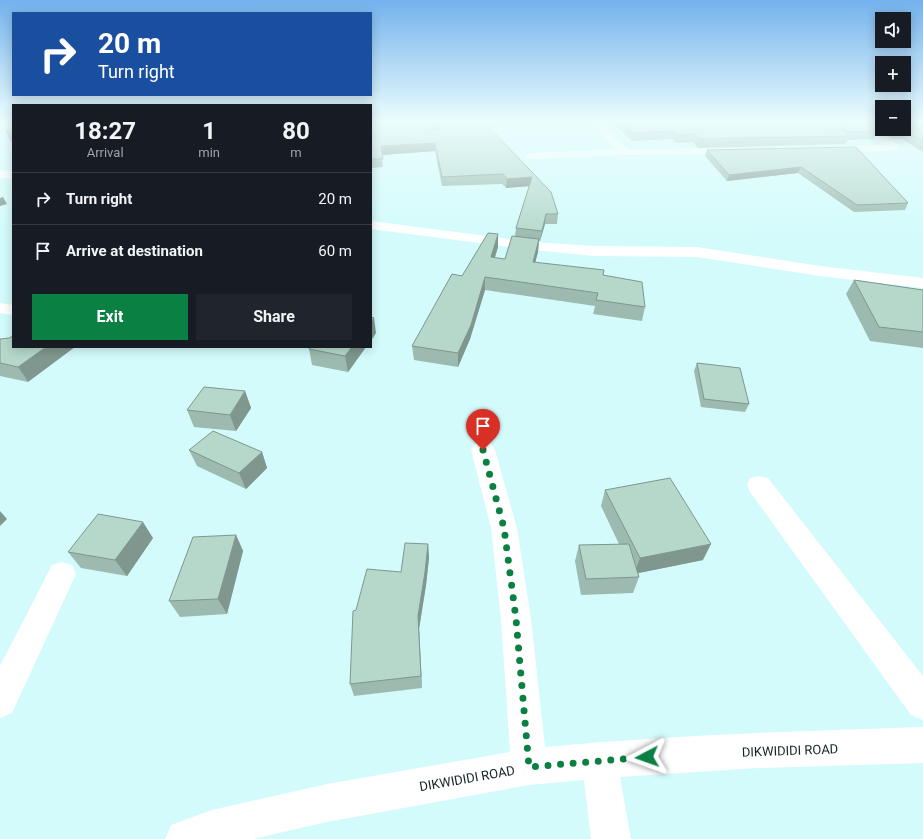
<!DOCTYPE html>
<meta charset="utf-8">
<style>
body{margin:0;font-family:Roboto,sans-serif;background:#20242c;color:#f1f3f6;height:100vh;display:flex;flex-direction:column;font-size:15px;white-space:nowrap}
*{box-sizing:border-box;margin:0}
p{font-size:13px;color:#9ea1a6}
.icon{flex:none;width:22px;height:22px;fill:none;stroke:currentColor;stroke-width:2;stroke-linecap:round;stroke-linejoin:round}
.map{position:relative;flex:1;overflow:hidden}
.sheet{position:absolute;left:12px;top:104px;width:360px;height:244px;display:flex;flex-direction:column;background:#171b24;border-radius:0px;box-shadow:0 2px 10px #0003}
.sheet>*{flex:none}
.banner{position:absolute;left:12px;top:12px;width:360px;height:84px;border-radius:0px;box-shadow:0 2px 10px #0003;background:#1a4fa0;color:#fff;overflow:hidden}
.buttons{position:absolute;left:875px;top:12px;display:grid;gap:8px}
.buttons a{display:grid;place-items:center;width:36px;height:36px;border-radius:0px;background:#171b24;box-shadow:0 2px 10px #0003;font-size:20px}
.pin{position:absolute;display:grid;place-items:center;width:34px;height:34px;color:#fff;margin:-41px -17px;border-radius:50% 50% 50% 0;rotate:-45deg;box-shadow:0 0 4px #0007}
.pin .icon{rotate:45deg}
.me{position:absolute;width:44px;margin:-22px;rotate:266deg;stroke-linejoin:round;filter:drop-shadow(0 0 3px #0008)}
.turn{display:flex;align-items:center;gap:14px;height:84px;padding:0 20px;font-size:18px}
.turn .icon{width:52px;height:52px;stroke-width:2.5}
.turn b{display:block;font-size:28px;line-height:34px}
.eta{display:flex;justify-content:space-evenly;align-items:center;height:68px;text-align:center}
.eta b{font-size:24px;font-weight:700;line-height:28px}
.cta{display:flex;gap:8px;margin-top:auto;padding:8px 20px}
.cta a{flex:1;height:46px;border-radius:0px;background:#0b8043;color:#fff;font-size:16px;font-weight:700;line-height:46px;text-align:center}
.cta a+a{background:#20242c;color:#f1f3f6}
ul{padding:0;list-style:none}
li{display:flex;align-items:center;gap:12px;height:52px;padding:0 20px;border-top:1px solid #363941}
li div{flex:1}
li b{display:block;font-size:15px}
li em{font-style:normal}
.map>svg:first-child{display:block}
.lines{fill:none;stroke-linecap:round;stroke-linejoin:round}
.minor{fill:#fff;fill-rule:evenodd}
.wall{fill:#9cbaaf}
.shaded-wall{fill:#7f978e}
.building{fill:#b5d8cb;stroke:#7f978e}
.route{stroke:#0b8043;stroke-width:7;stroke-dasharray:0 12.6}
.labels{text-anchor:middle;stroke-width:3;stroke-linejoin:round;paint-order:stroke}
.near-street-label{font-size:13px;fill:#152424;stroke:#fff}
</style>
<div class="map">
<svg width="923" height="839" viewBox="0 0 923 839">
<rect width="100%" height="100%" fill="#d3fbfb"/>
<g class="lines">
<path class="minor" d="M589,121H599L628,149L736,148L741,151L736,154L625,155L530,159L524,156L530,153L616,149Z
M850,121H861L897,144L898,148L893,151L825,152L824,150L829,147L884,145Z
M0,170L13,171V179L0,178Z
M371,221L533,242L594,246L697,247L820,266L923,278V288L820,276L697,257L594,256L533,250L371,229Z
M0,303L13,305V315L0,313Z
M483,442L491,444L495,450L517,528L531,619L545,747C671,735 797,731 923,727V763L758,768L620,777L631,839H591L584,780L529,785L327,822L253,839H165L171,825L212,810L327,784L510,752L501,619L491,528L471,450L475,444Z
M759,476L768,478L923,676V720L911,715L750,492L747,485L750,478Z
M62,562L72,565L76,574L12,713L0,718V666L52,565Z"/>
</g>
<path class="wall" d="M371,121L431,129H436L424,121H483L558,214L557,224H545L540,241H539L538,252L535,262L603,275L645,307L642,321L593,314L595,306L485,290L470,339L458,367L414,360L412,346L462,276L498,247L494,258L505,259L515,236L516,228L529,186L506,188L502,184L442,186L435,151L382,155L383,167L371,168Z
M611,121H862L877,131L874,139L848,140L845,144L698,148L693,142L676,143L672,139L632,141Z
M863,121H882V129H904L923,121V152L902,139H893Z
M856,147L908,203L905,210L854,212L798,173L727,181L705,156L707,150Z
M854,280L923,290V348L870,341L846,294Z
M0,339L28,382L0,376Z
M310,347H366L348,372L312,365L309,349Z
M697,363L749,404L745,412L701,407L694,371Z
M245,391L251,408L236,431L194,427L187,410Z
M189,450L262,452L267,468L246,489L197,466Z
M605,490L703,560L638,573L639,577L633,593L581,595L575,561L579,545L619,544L601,506Z
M236,535L243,551L227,614L180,617L169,601Z
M153,538L127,576L81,568L68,552Z
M428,544L429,558L426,585L419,629L422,688L354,696L350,684L356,610L401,572Z"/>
<path class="shaded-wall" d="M13,131V141L11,142L6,132Z
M435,143V151L382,155L381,146Z
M801,167L798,173L727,181L729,175Z
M532,177V186L506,188L507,179Z
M3,197L7,204L0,206V198Z
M546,214L545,224L540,241L542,231Z
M498,234V247L491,271V257Z
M539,239L538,252L532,275L533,262Z
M485,277V290L470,339L458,367V353Z
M374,318L376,333L371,341V322Z
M46,347H75L28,382L18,367Z
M352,347H366L348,372L345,356Z
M245,391L251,408L236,431L230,415Z
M262,452L267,468L246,489L239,473Z
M0,511L7,519L0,526Z
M143,522L153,538L127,576L115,560Z
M236,535L243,551L227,614L218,599Z
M428,544L429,558L426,585L419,629L422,688L421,676L418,616Z
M711,544L703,560L634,574L640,558Z"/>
<path class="building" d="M371,121H419L431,129H439L441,126L435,121H483L551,192L558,214H546L542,231L516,228L532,177L507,179L503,174L442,177L435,143L381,146L383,159H371Z
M620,121H862L877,131L848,132L838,125L849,136L700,139L695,134L678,135L674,131L633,133Z
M904,121H923V141L906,131H896L892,129H904Z
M13,123V131L6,132Z
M856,147L908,203L857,205L801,167L729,175L707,150Z
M488,233L498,234L491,257L505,259L512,236L539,239L533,262L604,270L603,275L642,282L645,307L596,300L598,293L485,277L471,325L458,353L412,346L452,274L462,276Z
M854,280L923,290V332L879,327Z
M371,317L374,318L371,322Z
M13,336V347H46L18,367L0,363V339L9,338Z
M310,347H352L345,356L309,349Z
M697,363L740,368L749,404L704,399Z
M204,387L245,391L230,415L187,410Z
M213,431L262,452L239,473L189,450Z
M670,478L711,544L640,558L605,490Z
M98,514L143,522L115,560L68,552Z
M236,535L218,599L169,601L193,537Z
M405,543L428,544L425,572L418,616L421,676L350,684L353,611L356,610L367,569L401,572Z
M629,544L639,577L586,579L579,545Z"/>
<linearGradient id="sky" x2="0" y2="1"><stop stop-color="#73b2ed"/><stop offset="0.51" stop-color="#ebfdfd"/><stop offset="1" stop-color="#ebfdfd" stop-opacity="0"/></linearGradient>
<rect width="923" height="238" fill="url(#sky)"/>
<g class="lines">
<path class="route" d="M483,450L504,528L516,619L529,767L647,757"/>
</g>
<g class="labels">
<g class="near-street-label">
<text transform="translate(790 750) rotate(-2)" y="5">DIKWIDIDI ROAD</text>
<text transform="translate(467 778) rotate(-10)" y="5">DIKWIDIDI ROAD</text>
</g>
</g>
</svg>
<div class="buttons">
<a><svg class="icon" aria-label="sound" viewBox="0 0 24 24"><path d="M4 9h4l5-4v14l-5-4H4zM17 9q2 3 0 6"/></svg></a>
<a>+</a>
<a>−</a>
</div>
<div class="pin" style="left:483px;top:450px;background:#d93025"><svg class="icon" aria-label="arrive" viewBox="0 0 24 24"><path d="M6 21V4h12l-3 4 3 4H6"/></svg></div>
<svg class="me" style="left:647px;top:757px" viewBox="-20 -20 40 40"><path d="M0-17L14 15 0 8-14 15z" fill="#0b8043" stroke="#fff" stroke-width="4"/></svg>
<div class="banner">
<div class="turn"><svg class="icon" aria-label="right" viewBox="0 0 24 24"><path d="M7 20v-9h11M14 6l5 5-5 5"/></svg><div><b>20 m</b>Turn right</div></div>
</div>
<section class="sheet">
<div class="eta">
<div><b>18:27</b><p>Arrival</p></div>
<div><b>1</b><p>min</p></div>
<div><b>80</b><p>m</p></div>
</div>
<ul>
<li><svg class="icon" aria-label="right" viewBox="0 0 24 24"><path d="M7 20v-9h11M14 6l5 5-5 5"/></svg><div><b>Turn right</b></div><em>20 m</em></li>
<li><svg class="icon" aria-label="arrive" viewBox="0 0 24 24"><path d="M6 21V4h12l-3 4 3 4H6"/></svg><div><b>Arrive at destination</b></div><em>60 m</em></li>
</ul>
<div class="cta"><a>Exit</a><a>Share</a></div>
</section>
</div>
